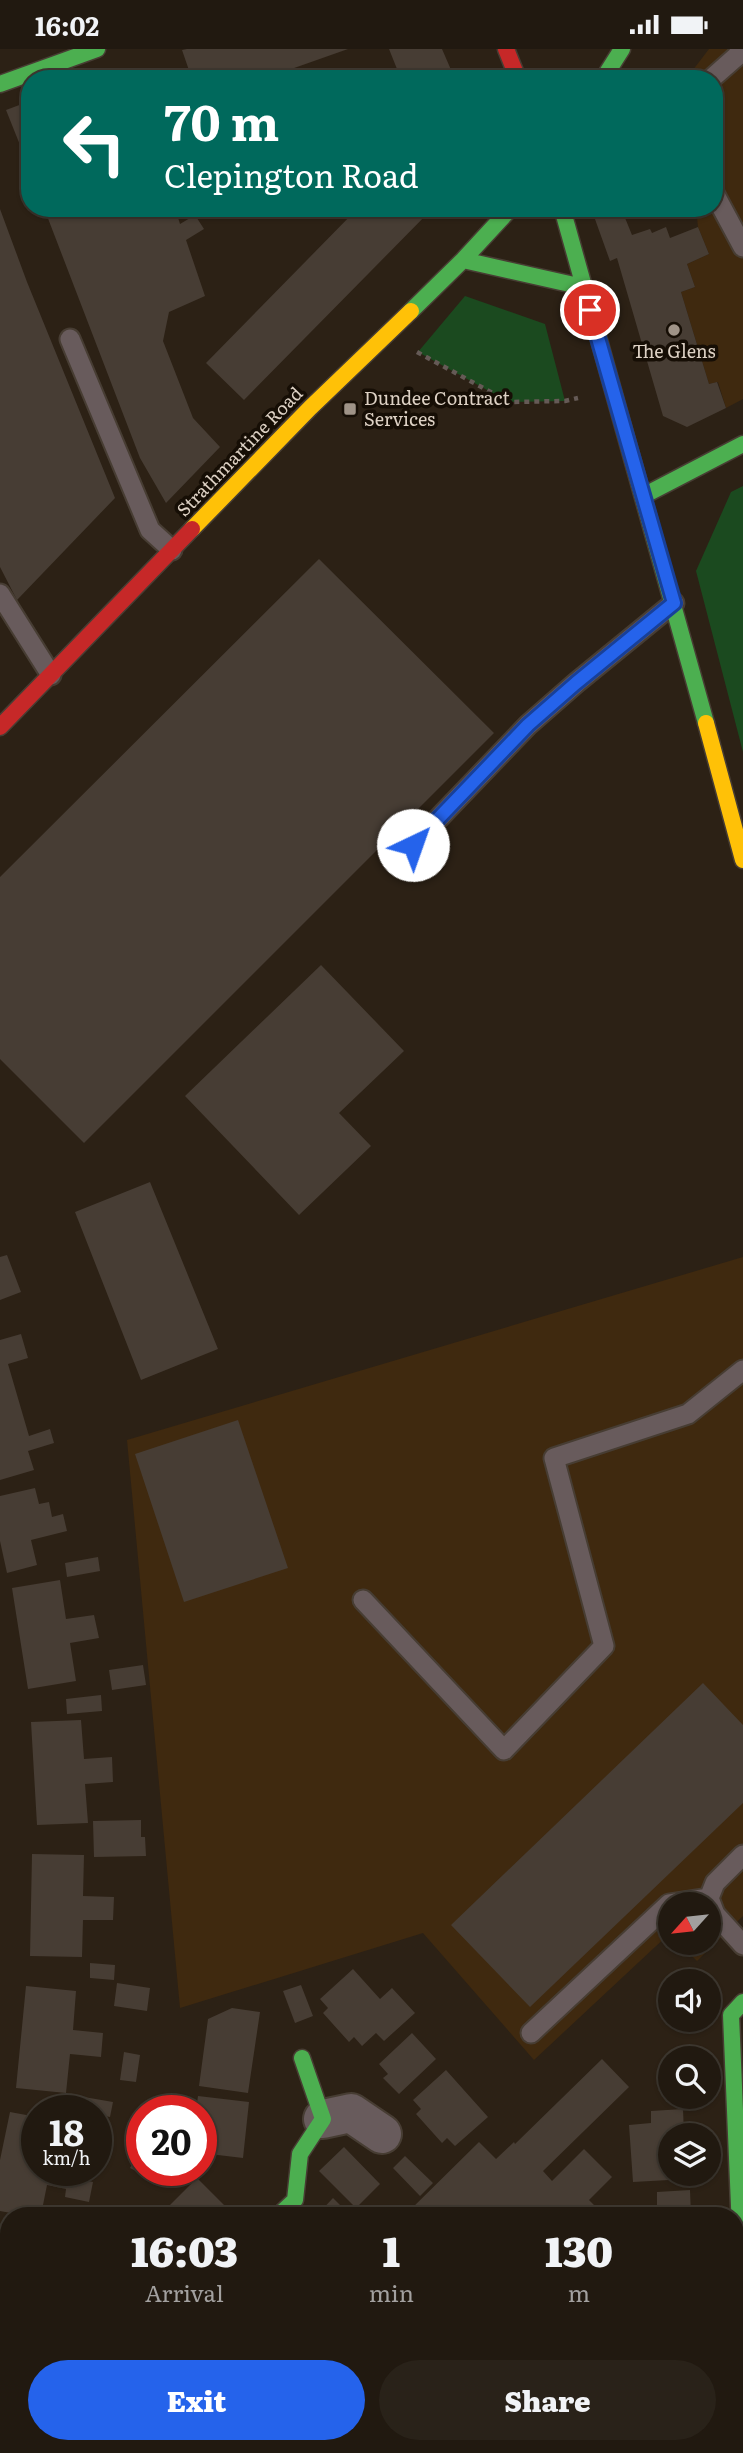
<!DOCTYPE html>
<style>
body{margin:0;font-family:Literata,serif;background:#292219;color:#f1f3f6;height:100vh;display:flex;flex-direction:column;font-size:26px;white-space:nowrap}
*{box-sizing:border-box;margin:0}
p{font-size:23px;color:#a2a09f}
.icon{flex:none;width:38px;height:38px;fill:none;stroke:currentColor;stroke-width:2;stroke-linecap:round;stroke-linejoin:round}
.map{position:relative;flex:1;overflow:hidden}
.sheet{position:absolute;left:0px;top:2158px;width:744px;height:247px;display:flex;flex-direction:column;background:#211910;border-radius:28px 28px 0 0;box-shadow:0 2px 5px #0004,0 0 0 2px #3e3830}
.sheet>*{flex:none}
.guide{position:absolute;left:21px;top:21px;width:702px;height:147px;border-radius:28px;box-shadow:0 2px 5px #0004,0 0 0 2px #3e3830;background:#00695c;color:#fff;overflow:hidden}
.needle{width:46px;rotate:243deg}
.fabs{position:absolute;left:658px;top:1843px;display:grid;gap:14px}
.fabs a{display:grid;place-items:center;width:63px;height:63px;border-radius:50%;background:#211910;box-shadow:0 2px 5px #0004,0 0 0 2px #3e3830;font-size:35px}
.speed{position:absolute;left:21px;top:2046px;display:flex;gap:14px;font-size:35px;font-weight:700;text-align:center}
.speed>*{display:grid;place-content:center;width:91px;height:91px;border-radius:50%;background:#211910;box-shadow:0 2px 5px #0004,0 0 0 2px #3e3830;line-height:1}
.speed small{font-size:18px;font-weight:400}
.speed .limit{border:10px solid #d22;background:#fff;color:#111}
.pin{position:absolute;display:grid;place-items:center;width:60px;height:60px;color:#fff;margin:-30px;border:4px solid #fff;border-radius:50%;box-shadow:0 2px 7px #0007}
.me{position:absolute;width:77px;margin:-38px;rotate:42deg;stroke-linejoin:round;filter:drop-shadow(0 0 5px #0008)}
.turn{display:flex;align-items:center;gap:24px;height:147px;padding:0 28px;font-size:32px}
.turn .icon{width:91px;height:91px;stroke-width:2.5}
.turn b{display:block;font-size:49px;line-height:60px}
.eta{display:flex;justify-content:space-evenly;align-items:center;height:119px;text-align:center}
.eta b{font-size:42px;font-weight:800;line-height:49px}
.action{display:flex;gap:14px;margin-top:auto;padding:14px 28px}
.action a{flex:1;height:80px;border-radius:42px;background:#2563eb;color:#fff;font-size:28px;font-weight:800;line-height:80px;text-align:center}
.action a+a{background:#292219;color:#f1f3f6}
.status{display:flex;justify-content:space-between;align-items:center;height:49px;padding:0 35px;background:#211910;direction:ltr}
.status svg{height:19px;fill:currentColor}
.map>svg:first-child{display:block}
.built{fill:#3f290f}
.green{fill:#1b4a1f}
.building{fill:#473d34}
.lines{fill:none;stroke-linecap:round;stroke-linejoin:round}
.lane-casing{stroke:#473d33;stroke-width:23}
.street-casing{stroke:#473d33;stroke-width:42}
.fast-casing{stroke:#473d33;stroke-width:19}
.slow-casing{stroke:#473d33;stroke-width:19}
.jam-casing{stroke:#473d33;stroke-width:19}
.path{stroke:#655a56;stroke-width:4.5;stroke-dasharray:5 5;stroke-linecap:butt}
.lane{stroke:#685b5c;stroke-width:19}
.street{stroke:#685b5c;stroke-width:38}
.fast{stroke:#4caf50;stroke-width:16}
.slow{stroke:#ffc107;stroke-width:16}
.jam{stroke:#c62828;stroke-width:16}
.route-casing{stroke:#184099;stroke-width:18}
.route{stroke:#2563eb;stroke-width:12}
.poi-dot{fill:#9f9387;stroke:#160e05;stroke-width:2.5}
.labels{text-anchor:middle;stroke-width:7;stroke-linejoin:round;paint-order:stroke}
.poi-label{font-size:18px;fill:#ddd1c4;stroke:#160e05}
.street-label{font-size:18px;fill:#ddd1c4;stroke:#160e05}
</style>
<div class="status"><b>16:02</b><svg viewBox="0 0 49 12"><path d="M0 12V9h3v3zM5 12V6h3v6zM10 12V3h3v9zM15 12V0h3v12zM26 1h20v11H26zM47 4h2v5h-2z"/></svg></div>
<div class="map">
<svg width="743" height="2404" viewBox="0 0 743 2404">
<rect width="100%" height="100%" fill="#2c2115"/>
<path class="built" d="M709,0H743V350L726,359L718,333L709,335L681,243L695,238L687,215L709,205L698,178L696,159H714V30H686Z
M743,1208V1867L697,1912L679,1894H709V1855H670V1884L534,2011L423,1884L180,1959L127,1391Z"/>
<path class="green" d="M465,247L545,275L565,352L509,353L418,303Z
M743,437V703L696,522L731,443Z"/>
<path class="building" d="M187,0H348L263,30H192L182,1Z
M389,0H442L455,30H401Z
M125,19L129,30H96V29Z
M30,52V121L6,61Z
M44,159H175L180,175L195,166L204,180L186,191L205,247L169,263L163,292L193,369L220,398L166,454L140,409Z
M358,159H433L244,351L206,314Z
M591,159H621L632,186L650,180L652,184L666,178L670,189L698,178L709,205L687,215L695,238L681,243L709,335L717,333L726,359L687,378L663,367L617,209L610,212Z
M0,160L27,233L115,449L17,551L0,518Z
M319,510L494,684L84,1094L0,1010V828Z
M321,916L404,1002L339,1064L371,1097L299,1166L185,1047Z
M150,1133L218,1300L141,1331L75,1163Z
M7,1206L21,1243L0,1251V1208Z
M21,1285L28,1309L8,1315L29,1387L50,1380L54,1394L28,1402L34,1421L0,1431V1291Z
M238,1371L288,1519L184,1553L135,1405Z
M35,1439L39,1455L49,1453L52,1468L63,1465L67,1482L31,1491L37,1516L7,1524L0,1492V1447Z
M98,1508L100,1522L67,1528L65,1514Z
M60,1531L66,1570L94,1566L99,1589L70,1594L76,1632L28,1640L12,1539Z
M143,1616L146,1636L112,1641L109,1621Z
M703,1634L743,1676V1754L530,1958L451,1876Z
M101,1646L102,1662L67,1665L66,1650Z
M81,1671L84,1710L112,1708L113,1733L85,1735L88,1774L37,1776L31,1673Z
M141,1771V1788H145L146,1807L94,1808L93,1772Z
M32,1805L84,1806L83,1847L114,1848L113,1871H83L82,1908L30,1907Z
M90,1914L115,1916L114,1931L90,1929Z
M353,1920L380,1950L392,1939L415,1964L384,1992L376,1984L362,1997L354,1988L349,1993L323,1964L328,1959L320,1950Z
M117,1934L150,1939L147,1962L114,1957Z
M301,1936L313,1967L295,1974L283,1942Z
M26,1937L76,1942L73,1981L103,1984L101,2008L70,2005L66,2044L16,2039Z
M232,1959L260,1963L248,2044L199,2037L208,1970Z
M412,1984L436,2010L399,2045L383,2029L388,2025L379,2015Z
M124,2003L140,2006L136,2033L120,2031Z
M602,2010L629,2038L543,2122L552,2132L584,2100L612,2128L589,2151L598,2160L592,2166H405L479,2093L496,2110L514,2093L515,2095Z
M446,2021L488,2068L455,2097L447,2089L442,2094L416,2065L421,2060L413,2051Z
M198,2047L249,2053L243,2109L201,2104V2062H196Z
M84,2048L113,2053L110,2068L96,2065V2062H82Z
M683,2060L684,2086H670V2124H686L687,2130L633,2133L629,2076L651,2074V2062Z
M10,2063L37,2068V2121H81L79,2130L93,2133L89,2153L65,2148L66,2140L47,2136L41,2166H22L0,2162V2111Z
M142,2097V2121H164L158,2133L130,2119Z
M344,2098L380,2135L356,2159L319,2122Z
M405,2107L433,2134L420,2147L393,2119Z
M197,2129L233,2165L231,2166H160Z
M690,2141L691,2166H609V2161L657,2158V2143Z
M333,2149L350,2166H319L318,2165Z
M0,2192L9,2195V2271L1,2297Z
M0,2302L9,2305V2317L0,2314Z
M128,2396H180L191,2404H139Z
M211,2396H225L236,2404H205Z
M404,2396H419V2404H404Z
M638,2396H693V2404H638Z"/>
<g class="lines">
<defs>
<path id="lane" d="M711,30L737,7L741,0
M714,144L743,198
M70,290L150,481L172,501
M0,545L51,626
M413,796L528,676L576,634L674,554
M363,1551L504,1701L604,1597L554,1409L688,1365L743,1321
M743,1806L715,1834L709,1849L715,1865L743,1896
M531,1984L669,1855L709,1849"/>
<path id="street" d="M323,2070L351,2064L382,2085
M63,2404L67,2396"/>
<path id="fast" d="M603,30L622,0
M0,35L97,0
M562,159L706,674
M463,211L583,238
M411,262L463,211L511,159
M643,447L743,395
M743,1953L731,1966L743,2252
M279,2166L295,2151L300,2105L323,2070L302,2009"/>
<path id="slow" d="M192,480L310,359L411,262
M706,674L743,811"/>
<path id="jam" d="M506,0L518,30
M0,678L192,480"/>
</defs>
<use href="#lane" class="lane-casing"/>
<use href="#street" class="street-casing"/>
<use href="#fast" class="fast-casing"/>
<use href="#slow" class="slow-casing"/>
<use href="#jam" class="jam-casing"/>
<path class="path" d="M417,303L509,353L565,352L578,349"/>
<use href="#lane" class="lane"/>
<use href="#street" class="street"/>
<use href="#fast" class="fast"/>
<use href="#slow" class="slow"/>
<use href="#jam" class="jam"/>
</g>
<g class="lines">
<defs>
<path id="route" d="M413,796L528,676L576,634L674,554L590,261"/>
</defs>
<use href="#route" class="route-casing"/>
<use href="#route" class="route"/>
</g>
<g class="poi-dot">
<circle cx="674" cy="281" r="7"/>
<rect x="343" y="353" width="14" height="14" rx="3.5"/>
</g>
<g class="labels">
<g class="poi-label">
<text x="674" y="309">The Glens</text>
<text x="364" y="356" text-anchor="start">Dundee Contract<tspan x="364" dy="21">Services</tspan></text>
</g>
<g class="street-label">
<text transform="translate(240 403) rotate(-46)" y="6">Strathmartine Road</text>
</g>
</g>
</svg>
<div class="fabs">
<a><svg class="needle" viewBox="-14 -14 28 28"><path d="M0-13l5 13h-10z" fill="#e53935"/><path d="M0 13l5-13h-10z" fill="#a2a09f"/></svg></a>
<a><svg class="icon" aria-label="sound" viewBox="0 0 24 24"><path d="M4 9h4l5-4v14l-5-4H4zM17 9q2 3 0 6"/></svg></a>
<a><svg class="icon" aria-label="search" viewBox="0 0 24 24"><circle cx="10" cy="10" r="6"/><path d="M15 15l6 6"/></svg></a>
<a><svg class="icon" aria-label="layers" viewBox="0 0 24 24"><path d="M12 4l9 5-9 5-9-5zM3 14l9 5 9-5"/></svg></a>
</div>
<div class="speed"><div>18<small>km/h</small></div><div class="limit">20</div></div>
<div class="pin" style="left:590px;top:261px;background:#d93025"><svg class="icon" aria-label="arrive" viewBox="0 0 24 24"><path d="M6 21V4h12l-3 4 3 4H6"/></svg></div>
<svg class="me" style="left:413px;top:796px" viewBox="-20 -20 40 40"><circle r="19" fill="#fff"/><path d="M0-13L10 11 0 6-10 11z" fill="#2563eb"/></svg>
<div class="guide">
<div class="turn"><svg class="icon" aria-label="left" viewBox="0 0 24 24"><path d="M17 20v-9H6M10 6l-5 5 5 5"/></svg><div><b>70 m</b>Clepington Road</div></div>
</div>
<section class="sheet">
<div class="eta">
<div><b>16:03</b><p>Arrival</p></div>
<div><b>1</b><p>min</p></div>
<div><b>130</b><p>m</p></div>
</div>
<div class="action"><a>Exit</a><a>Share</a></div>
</section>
</div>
